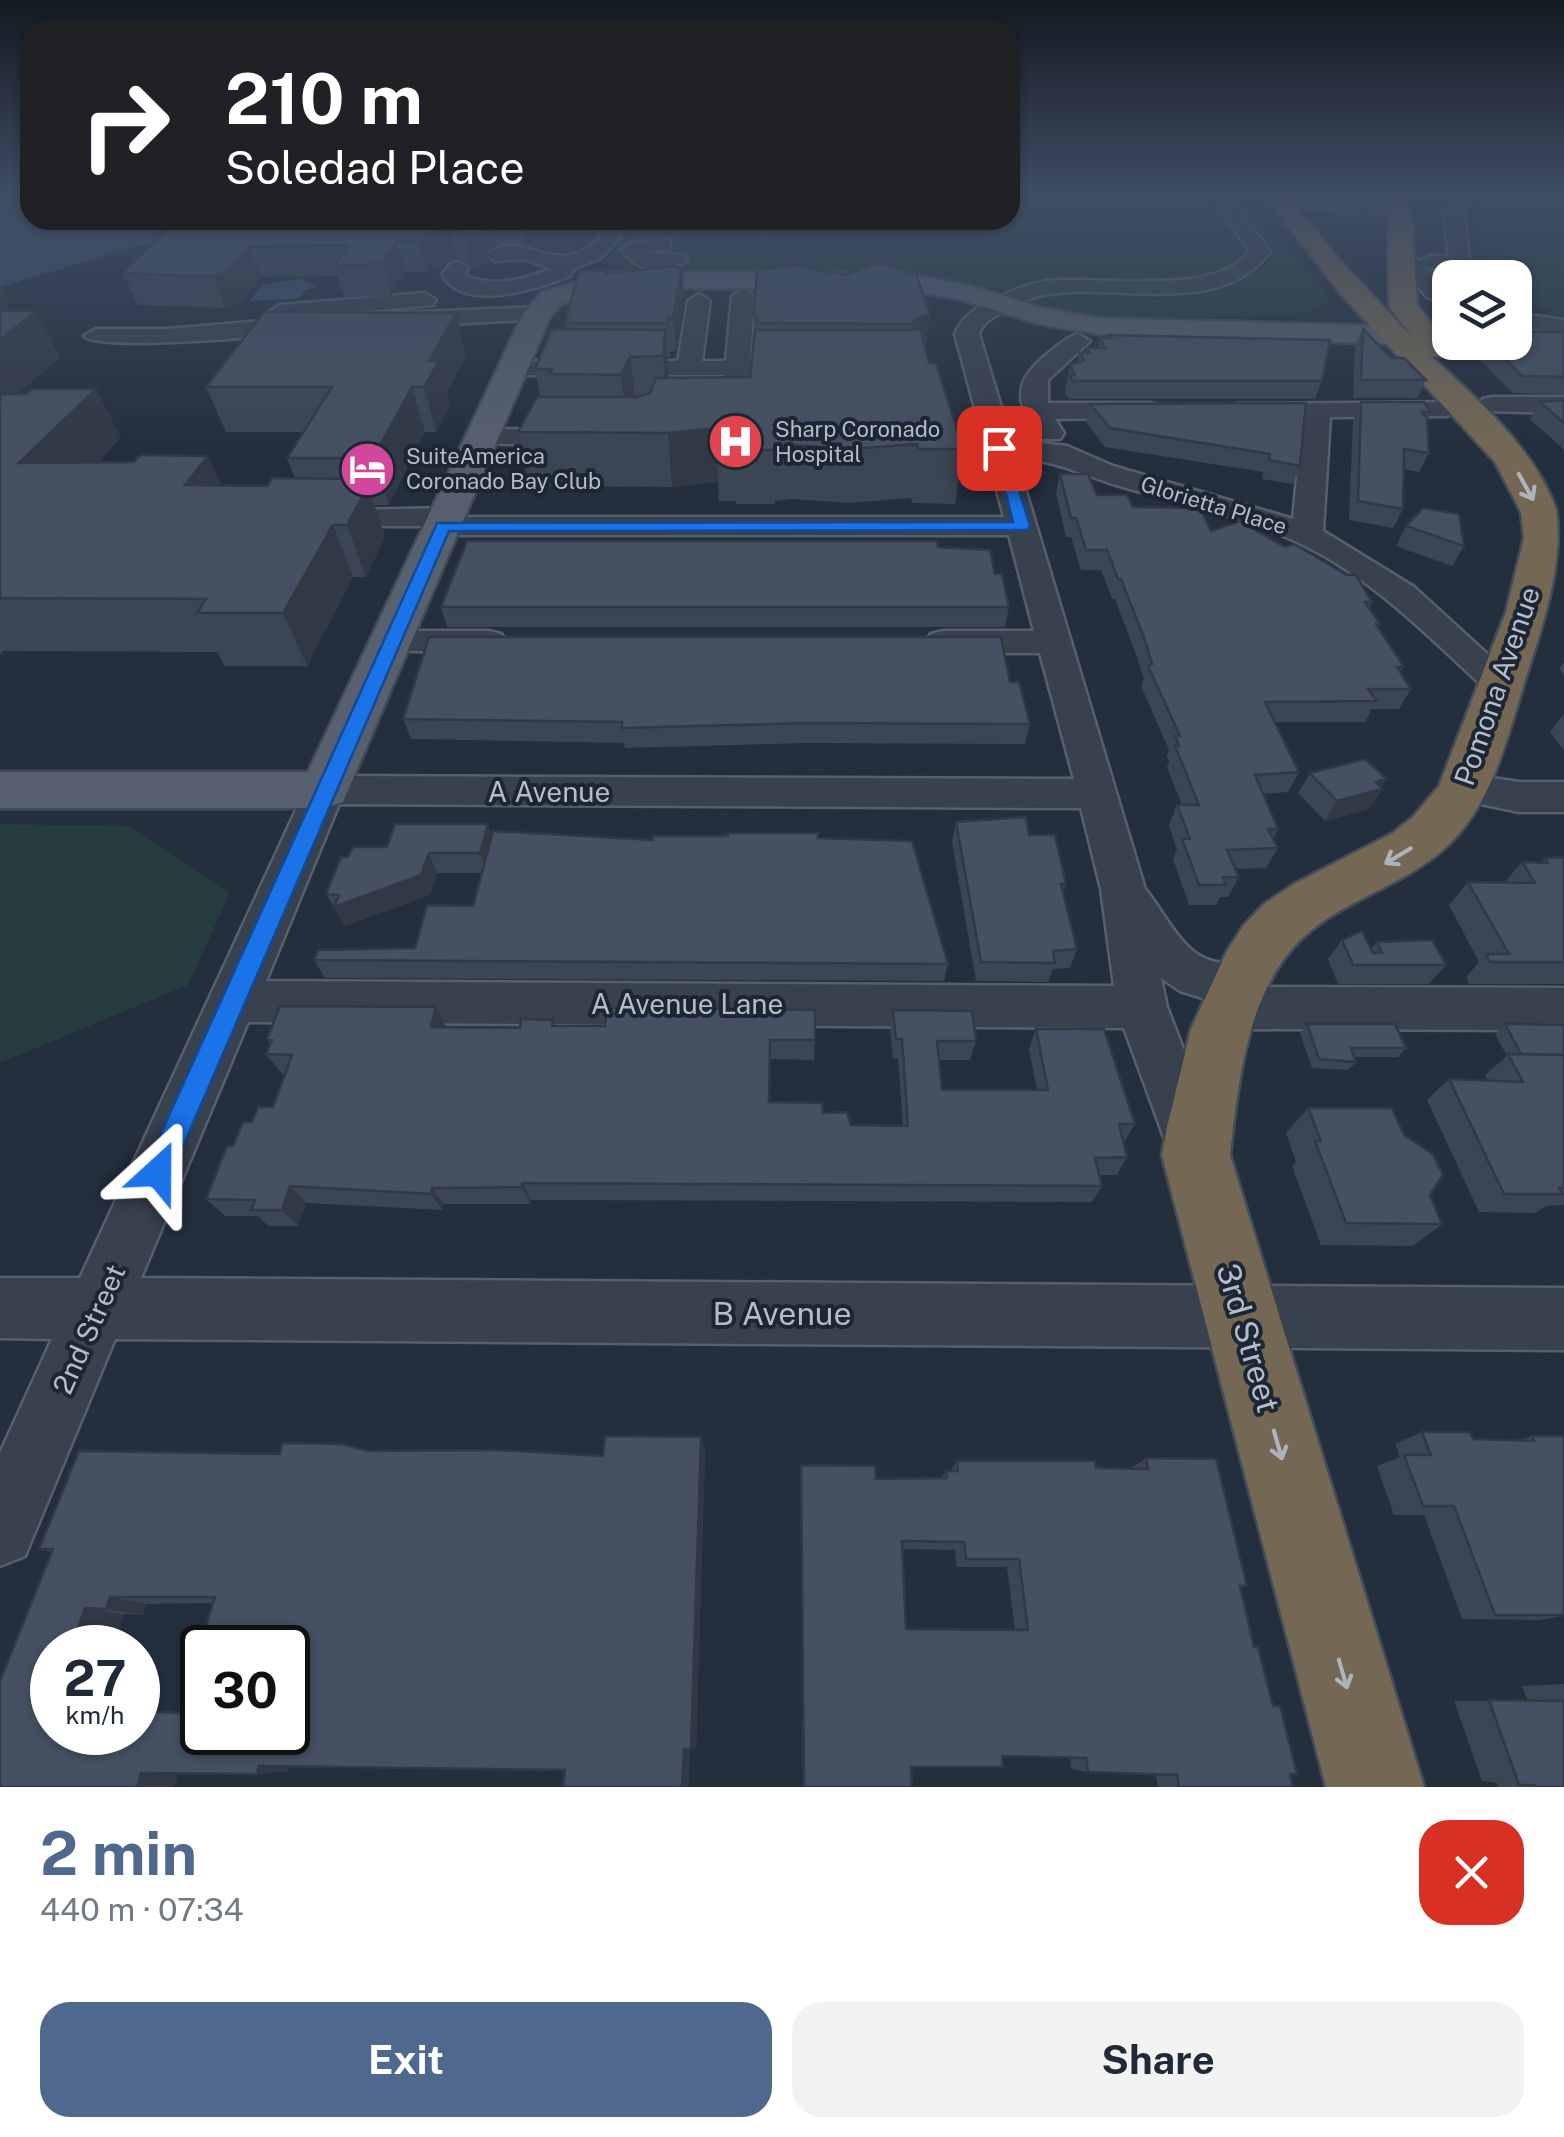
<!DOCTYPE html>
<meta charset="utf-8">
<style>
body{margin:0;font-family:"Public Sans",sans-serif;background:#f2f2f3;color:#1f2937;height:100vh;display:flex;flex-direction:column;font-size:38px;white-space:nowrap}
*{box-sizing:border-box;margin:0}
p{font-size:32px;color:#747a83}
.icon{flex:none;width:55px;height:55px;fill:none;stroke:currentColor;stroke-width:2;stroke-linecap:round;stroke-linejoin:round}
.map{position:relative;height:1787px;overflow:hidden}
.drawer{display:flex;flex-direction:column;background:#fff;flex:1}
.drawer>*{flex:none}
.banner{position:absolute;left:20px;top:20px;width:1000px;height:210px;border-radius:30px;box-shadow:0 2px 8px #0004;background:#202124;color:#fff;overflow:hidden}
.tools{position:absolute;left:1432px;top:260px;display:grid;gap:20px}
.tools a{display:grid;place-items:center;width:100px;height:100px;border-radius:20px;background:#fff;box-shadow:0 2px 8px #0004;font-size:50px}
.speed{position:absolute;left:30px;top:1625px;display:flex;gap:20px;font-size:50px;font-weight:700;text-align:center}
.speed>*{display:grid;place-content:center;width:130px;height:130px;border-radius:50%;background:#fff;box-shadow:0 2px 8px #0004;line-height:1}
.speed small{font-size:25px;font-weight:400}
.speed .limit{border:5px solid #111;border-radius:15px;background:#fff;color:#111}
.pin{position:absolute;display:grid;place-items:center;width:85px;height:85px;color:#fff;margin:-42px;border-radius:20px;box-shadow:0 5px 15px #0006}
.me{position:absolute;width:110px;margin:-55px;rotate:24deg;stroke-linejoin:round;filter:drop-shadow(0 0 8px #0008)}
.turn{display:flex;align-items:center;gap:35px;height:210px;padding:0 40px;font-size:45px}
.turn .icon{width:130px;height:130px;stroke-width:2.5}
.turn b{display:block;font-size:70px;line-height:85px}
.round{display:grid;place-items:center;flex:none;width:105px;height:105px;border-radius:30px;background:#f2f2f3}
.overview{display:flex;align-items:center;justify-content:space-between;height:170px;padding:0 40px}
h1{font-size:60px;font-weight:700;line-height:75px;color:#4f688e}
.action{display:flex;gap:20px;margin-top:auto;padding:20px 40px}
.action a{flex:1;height:115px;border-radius:30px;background:#4f688e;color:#fff;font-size:40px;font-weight:700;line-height:115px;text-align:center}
.action a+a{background:#f2f2f3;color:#1f2937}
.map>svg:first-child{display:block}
.green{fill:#263c3f}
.water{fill:#394c67}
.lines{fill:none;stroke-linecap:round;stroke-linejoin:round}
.minor-casing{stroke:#565f6c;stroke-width:5}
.major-casing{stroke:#414a57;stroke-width:5}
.highway-casing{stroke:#434c59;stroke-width:5}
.minor{fill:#38414e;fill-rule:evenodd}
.major{fill:#56606e;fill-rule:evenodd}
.highway{fill:#746855;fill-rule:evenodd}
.wall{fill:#3b4654;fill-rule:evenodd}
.shaded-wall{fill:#303945}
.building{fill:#455162;stroke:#303945;stroke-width:2.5;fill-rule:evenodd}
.oneway{stroke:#aeb4bd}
.route{fill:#1a73e8;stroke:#114b97;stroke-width:2.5}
.labels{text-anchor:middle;stroke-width:8;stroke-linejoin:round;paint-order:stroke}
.far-poi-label{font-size:22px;fill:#b4bcc9;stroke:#1d2633;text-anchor:start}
.far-street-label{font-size:22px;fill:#b4bcc9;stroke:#1d2633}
.street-label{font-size:28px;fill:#b4bcc9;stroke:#1d2633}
.near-street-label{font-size:32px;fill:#b4bcc9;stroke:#1d2633}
</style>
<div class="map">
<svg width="1564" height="1787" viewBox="0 0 1564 1787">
<rect width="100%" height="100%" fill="#242f3e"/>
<path class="green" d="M1010,195H1238L1324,289L1330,300L1313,311L1279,316L1115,318L1061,311L1006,291L904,274L633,271L599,260L615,255L618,239L612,220H1010Z
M1475,195H1564V317L1553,314L1515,290V278C1491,278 1478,257 1480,233C1480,228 1484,223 1484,217C1484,210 1478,201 1475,195Z
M0,824L129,826L230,893L188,985L0,1063Z"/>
<path class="water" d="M0,195H30V220H259L134,247L0,287Z
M300,279L317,287L302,291L303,295L295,299L250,301L262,285Z"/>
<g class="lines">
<defs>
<path id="minor" d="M1208,195H1226L1270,251C1222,320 1114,281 1043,295C1030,297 1019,304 1007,310C995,316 983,321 979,334L1011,440L1067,446L1113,466L1293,519L1303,417L1244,418L1235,416L1231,410L1235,404L1456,402L1460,408L1447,416L1330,417L1323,531L1414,587L1519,683L1514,691L1501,695L1488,691C1428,636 1370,575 1295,541C1241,517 1183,503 1126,488C1087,477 1057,460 1016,458L1145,889C1164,911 1181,953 1212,961C1229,966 1244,961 1261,967L1268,981L1265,987L1564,988V1030L1230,1029L1213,1023L1205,1008L1209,1000L1180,991L1161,978L1167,1007L1224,1155L1215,1173L1196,1181L1177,1173L1124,1028L248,1022L141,1278L1564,1288V1350L115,1339L25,1556L0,1566V1453L52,1339L0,1338V1278H80L310,780L325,776L1074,779L1040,653H943L931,650L925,642L931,634L943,631H1034L1009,535H443L432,533L428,526H318L307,523L303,517L307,511L446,508L457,511L461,517H1004L955,334C963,315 977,307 995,299C1011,291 1028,284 1047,281C1100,275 1216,298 1250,251ZM339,804L1081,808L1101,889L1114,986L266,981Z
M1279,195L1362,201L1360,195H1378L1382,207L1373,213L1273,205V197Z
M1441,195H1459L1463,202L1469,259L1450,270L1424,267L1450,291V307L1427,297L1392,255L1402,249L1419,261L1429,256H1449Z
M594,220H614L620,237L602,257L573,269L570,276C540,288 462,314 442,274L451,264L458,262L468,268L464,275C494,288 521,280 551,269L525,259L496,261L486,255C522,224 556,284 600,237Z
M663,239L670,241V249L646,253L684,255L687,259L684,263C654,270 641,275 621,249L631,243Z
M743,289L754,296L750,361H810L819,363L822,368L819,373L749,375L748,396L735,404L722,396L724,375H513L501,368L513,361H678L688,301L699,294L710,301L702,361H726L732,296Z
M425,293L436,300L433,305L280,319L269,312L280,305Z
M537,307L548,314L545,319L394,327L383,320L394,313Z
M1515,313L1564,320V334L1515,327Z
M311,317L319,319L323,324L319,329C289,336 100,352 84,336L96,329H168Z
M1450,325V339L1421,341L1409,334L1421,327Z
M1078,334L1090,341L1048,380V403H1150L1159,405L1163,411L1159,417L1055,419L1064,433L1060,439H1040C1014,400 1012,381 1051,351C1060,344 1067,337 1078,334Z
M1492,397H1564V413L1483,411L1479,405L1483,399Z
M483,429L581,430L595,438L581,446L473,443L469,437L473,431Z
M391,631H489L501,634L507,642L501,650L489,653L379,650L373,642L379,634Z
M1466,774L1519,782H1564V812H1519L1452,798L1446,788L1452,778Z"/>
<path id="major" d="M616,272L902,273L972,286L1043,308L1099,318L1394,326L1404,329L1408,335L1404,341L1394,344L1099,334L1039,324L958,299L902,289L617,288L562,304L550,317L343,802L325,808H0V772H308L523,314L542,292Z"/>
<path id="highway" d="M1264,195H1286L1343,264L1414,339L1389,306L1388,221L1379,195H1401L1412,221L1417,305L1451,349L1446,355L1432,357C1478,400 1534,448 1556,509C1564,560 1544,622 1528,671C1508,732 1495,803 1445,848C1397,892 1324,903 1284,959C1245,1013 1237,1090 1230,1155L1424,1787H1326L1162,1155L1167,1127L1191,1029L1227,951L1244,925L1264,904L1294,884L1393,833L1413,817L1439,786L1506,612L1524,538L1521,512L1495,462L1340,293Z"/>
</defs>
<use href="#minor" class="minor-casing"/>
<use href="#major" class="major-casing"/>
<use href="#highway" class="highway-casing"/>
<use href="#minor" class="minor"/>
<use href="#major" class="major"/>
<use href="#highway" class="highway"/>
</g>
<path class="wall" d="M208,220H533L523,244H498L488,250L491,262L471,269L457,258L426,272H405L391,296L344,297L337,276L261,277L242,301L225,308L138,305L123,273Z
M890,265L926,347L925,348L929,363L963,449L955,504L912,503L911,498L848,503L793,499L775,501V504H736V501H719L718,482L672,487L529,486L518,432L540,397L535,369L566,329L565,323L605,274L682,269L684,301L676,351H670V357H667L669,378L750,377L754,336V317L846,275Z
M0,284L7,298L8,311L60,357L18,394L121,437L98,462L222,485L267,486L295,478L287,458L304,432H226L206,387L466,355L447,393L450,405L436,432H425L389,505H374L385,537L366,577H353L307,666H225L217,652L3,651L0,655Z
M1363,329L1391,358L1426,380L1417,398H1353L1355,346Z
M1564,332V394L1513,393L1468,348L1471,342H1515Z
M1108,335L1322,381L1315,399H1069L1065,393L1070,365L1077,363L1080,353H1086L1087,348H1098L1100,338H1108Z
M1564,400V450L1530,419L1540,402Z
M1361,402L1431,412L1427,420L1429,453L1419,472L1404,469L1403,509L1393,528L1349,520L1353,421Z
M1306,403L1300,466L1293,484L1262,479L1263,472L1105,447L1086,422L1090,404Z
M1060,474L1097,495L1211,531L1372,602L1369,608L1380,624L1378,628L1404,667L1400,672L1411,689L1399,709H1372L1365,722H1275L1299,772L1288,792L1263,794L1278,829L1273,839L1278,848L1266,868L1235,869L1239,877L1228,897H1220L1216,905H1189L1173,859L1177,849L1169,825L1177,805H1182L1167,767L1169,762L1167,756L1169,750L1141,686L1144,679L1139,663L1115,599H1112L1101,570H1081L1071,537H1066L1056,493Z
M1406,526L1464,546L1452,566L1396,546Z
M938,547L995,574L1009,607L1005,627H447L441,607Z
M1564,662V675L1559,669Z
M1010,682L1030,724L1025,744L806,743L625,748L624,743L411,739L403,719Z
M1564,714V751L1550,732Z
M1310,773L1381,788L1382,789L1369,809L1325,821L1298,793Z
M956,822L1029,835L1066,884L1063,892L1077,949L1070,968L1053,969L1048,982L976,981L952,842Z
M488,824L492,836L653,840L818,838L948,964L944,981L325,978L314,960L415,948L473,906L482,873H437L430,895L345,926L326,894L387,847Z
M1564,857V984H1469L1466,977L1479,962L1449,905L1468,882L1504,883L1522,862L1541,863L1545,858Z
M1342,940L1371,949L1377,942L1446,965L1429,984H1338L1328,959Z
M893,1010L976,1041L970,1060H939L942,1090H1037L1029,1049L1036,1029L1135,1124L1124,1142L1127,1157L1117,1175H1100L1102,1186L1092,1202L531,1200L530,1204H444L442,1210L306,1203L298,1226H268L258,1216H225L206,1199L233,1146L252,1122L273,1107L285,1074L281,1073L266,1054L270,1044L267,1039L446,1027L520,1028L555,1026L815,1040L814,1060L770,1059L769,1102L823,1113L851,1125L903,1126L898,1058H893L890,1030Z
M1307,1024L1406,1048L1398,1057H1355L1356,1062L1348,1070L1312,1068L1300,1033Z
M1505,1024L1564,1025V1205L1546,1206L1535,1213L1479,1212L1427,1100L1449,1079L1488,1081L1485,1075L1507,1056L1495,1034Z
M1308,1108L1404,1135L1442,1224L1413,1246L1321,1245L1292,1166L1296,1162L1286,1133Z
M1422,1432L1473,1439L1519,1440L1532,1436H1564V1616L1539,1620L1462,1619L1424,1515H1394L1377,1466L1400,1457L1395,1444Z
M367,1451L603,1456L705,1451L696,1748L690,1749L688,1787H563L565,1770L289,1767L288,1771L257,1774H178L174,1787H0L52,1552L39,1549L280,1454ZM212,1603L179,1712L138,1710V1732H52V1648H112L124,1614L143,1615L146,1604Z
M1146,1458L1247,1586L1240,1588L1254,1647L1293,1787H1158L1156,1775L1088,1772L1071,1769L1070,1757L1002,1756L911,1767L912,1787H803L801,1465L876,1479L941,1478L946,1471H951L957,1461L1132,1468ZM902,1549L955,1550L957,1567H1007L1015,1630L906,1629Z
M1564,1684V1787H1498L1497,1783L1482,1781L1454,1701H1528L1522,1686Z"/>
<path class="shaded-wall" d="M483,220H493L498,244L488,250L491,262L471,269L465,238L476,224Z
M519,220H533L523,244Z
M450,228L457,258L426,272L418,241Z
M397,241L405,272L391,296L383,264Z
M249,247L261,277L242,301L225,308L213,277Z
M682,269L684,301L676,351L673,318Z
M0,284L7,298L8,334L36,311L60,357L0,410Z
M456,313L466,355L447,393L450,405L436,432L424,387L429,361Z
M930,314L926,347L911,354L913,320Z
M665,330L669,380L667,407L663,356Z
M630,357L636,408L627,426L621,375Z
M412,387L425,432L389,505L373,458Z
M96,389L121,437L50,513L19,463Z
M718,428L716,447L718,482L672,487L668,433Z
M208,456L231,506L185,485Z
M359,479L364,494L368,486L385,537L366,577L347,525L355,486Z
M333,525L353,577L307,666L283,613Z
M1387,779L1369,809L1325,821L1337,801L1376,782Z
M488,824L494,844L487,873L480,853Z
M429,853L437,873L430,895L345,926L334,907Z
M436,1007L446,1027H431Z
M522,1183L531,1200L530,1204L522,1187Z
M290,1186L306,1203L298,1226L282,1210Z
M432,1188L444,1204L442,1210L431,1194Z
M701,1437L705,1451L696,1748L691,1749Z
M110,1597L146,1604L143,1615L106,1609Z
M85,1608L124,1614L112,1648H71Z
M690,1747L688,1787H682L684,1749Z
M290,1764L288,1771L257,1774L259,1766Z
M179,1770L174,1787H137L141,1773Z"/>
<path class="building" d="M208,220H483L476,224L485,232L465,238L450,228L418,241H397L383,264L334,266L348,245L249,247L230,270L213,277L123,273L176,221Z
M874,264L890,265L916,274L930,314L913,320L914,324L757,323V317H754L757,270L794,265L846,275Z
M675,266L682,269L673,318H668L667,323H565L579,272L604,270L605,274Z
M0,311H36L0,340Z
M264,312L456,313L429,361H439L424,387H412L373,458H287L332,387H206Z
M555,329L665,330L663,356L630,357L621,375L549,374L552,369H535L550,332Z
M1363,329L1391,358H1404L1426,380H1361Z
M755,330H921L929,363H936L963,449H918L917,444L850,449L793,445L775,447V450H734V447H716L718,428L668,433L518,432L537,397H636L650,393L656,378L750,377Z
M1515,332H1564V377L1522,376L1487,342H1515Z
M1108,335L1330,340L1322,381H1073L1069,375H1075L1070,365L1084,361L1080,353H1090L1087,348H1105L1100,338H1110Z
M32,389H96L19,463L134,462L140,455L208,456L185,485L267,486L272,478L359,479L355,486H368L347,525H333L283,613H197L206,599L0,598V394H26Z
M1564,400V423L1540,402Z
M1361,402H1424L1431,412H1422L1427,418L1429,453L1404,449L1403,509L1358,501Z
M1306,403L1300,466L1269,460L1270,454L1110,428L1090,404Z
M1060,474H1088L1097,495H1127L1133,507L1200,508L1211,531L1240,521L1285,547L1294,544L1347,575H1356L1372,602H1365L1380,624H1376L1404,667H1397L1411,689H1368L1377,701L1265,702L1299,772L1255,775L1278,829H1268L1278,848L1227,850L1239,877H1223L1226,885H1199L1182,839H1190L1177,805H1199L1175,746H1179L1175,736H1180L1148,666L1152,664L1146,643L1121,579H1118L1107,550H1086L1076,518H1071Z
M1423,508L1459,514L1464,546L1406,526Z
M467,541H937L938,547L990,550L995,574H1002L1009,607H441Z
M429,637H1001L1010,682H1019L1030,724L806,723L622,728V722L403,719Z
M1365,759L1387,779L1376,782L1382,789L1337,801L1310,773Z
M1026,817L1029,835H1055L1066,884H1061L1077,949L1053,951L1055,963L981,962L956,822Z
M395,824H488L480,853H429L421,875L334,907L339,895L326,894L341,857H348L353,847H387Z
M493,831L653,840V836H728V833H818V838L912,841L948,964L314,960L318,950L415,948L427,905L473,906Z
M1564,857V962H1490L1486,954H1509L1468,882L1535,883L1522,862L1548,863L1545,858Z
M1362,931L1373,953H1382L1377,942L1432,940L1446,965H1353L1342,940Z
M280,1006L436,1007L431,1027L520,1028L521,1019L553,1020L552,1026H605L607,1008L815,1010V1040H770L769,1102L822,1103L823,1113L847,1112L851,1125L908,1126L902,1039H896L893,1010L972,1011L976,1041H937L942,1090H1048L1036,1029H1104L1135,1124H1119L1127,1157L1095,1158L1102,1186L522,1183V1187L432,1188L431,1194L290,1186L282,1210H251L255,1200L206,1199L227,1146H233L243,1122H252L258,1107H273L292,1055L266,1054L272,1040L267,1039Z
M1307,1024H1395L1406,1048H1351L1356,1062L1319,1059Z
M1505,1024L1564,1025V1055L1521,1054Z
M1508,1054L1564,1055V1188H1559L1563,1194H1504L1449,1079L1523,1082Z
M1308,1108H1392L1404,1135L1433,1154L1443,1175L1430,1195L1442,1224L1346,1223L1315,1141H1321Z
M1422,1432H1470L1473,1439L1534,1441L1532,1436H1564V1615H1495L1454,1506H1423L1404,1455H1431Z
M605,1436L701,1437L691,1749H684L682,1787H563L565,1770L259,1766L257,1774L141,1773L137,1787H0V1681L53,1549H39L79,1451L280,1454L282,1443L342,1444L367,1451L498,1450L603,1456ZM110,1597H215L179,1713L138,1711V1732H52V1648H71L85,1608L106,1609ZM202,1648H288V1732H202Z
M1146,1458L1216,1459L1247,1586H1240L1254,1647H1258L1273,1706H1280L1297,1774H1290L1293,1787H1179L1177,1775L1088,1772L1086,1758L1002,1756L1003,1767H911L912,1787H804L801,1465L875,1466L876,1479L947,1478L946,1471H958L957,1461H1095L1096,1468L1148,1469ZM902,1541L964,1542L966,1559H1019L1028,1630L906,1629Z
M1489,1700L1564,1701V1787H1535L1534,1785H1519Z"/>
<defs><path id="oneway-shaft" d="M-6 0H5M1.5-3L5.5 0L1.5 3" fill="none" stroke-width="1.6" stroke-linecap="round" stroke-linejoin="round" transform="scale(2.5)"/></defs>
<g class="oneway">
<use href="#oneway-shaft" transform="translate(1526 487) rotate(61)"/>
<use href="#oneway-shaft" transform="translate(1398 856) rotate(149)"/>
<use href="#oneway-shaft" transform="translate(1278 1445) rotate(74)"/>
<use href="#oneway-shaft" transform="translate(1343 1674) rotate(74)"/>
</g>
<linearGradient id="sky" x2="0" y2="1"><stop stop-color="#141a22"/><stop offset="0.44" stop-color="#3f4d63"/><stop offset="1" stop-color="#3f4d63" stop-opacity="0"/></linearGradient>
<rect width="1564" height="445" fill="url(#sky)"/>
<path class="route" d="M994,445L1006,448L1030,526L1027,530L449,531L168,1181L158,1185L148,1181L144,1172L148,1162L437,523L1013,522Z"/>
<defs>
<symbol id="hospital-disc" viewBox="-11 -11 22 22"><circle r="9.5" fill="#e0444e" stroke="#1d2633"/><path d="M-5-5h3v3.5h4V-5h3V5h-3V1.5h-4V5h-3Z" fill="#fff"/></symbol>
<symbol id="hotel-disc" viewBox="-11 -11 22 22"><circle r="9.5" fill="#d1479c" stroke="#1d2633"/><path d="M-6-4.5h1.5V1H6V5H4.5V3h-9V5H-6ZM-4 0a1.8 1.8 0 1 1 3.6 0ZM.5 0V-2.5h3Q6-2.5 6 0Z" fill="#fff"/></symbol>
</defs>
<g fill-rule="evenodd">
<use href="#hospital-disc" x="704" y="410" width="63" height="63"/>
<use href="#hotel-disc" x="336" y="438" width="63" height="63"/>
</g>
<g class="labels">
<g class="far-poi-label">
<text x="775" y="437">Sharp Coronado<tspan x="775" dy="25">Hospital</tspan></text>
<text x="406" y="464">SuiteAmerica<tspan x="406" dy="25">Coronado Bay Club</tspan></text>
</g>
<g class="far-street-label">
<text transform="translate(1214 505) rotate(17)" y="8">Glorietta Place</text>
</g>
<g class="street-label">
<text transform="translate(1497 686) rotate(-71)" y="10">Pomona Avenue</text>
<text x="549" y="802">A Avenue</text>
<text x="687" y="1014">A Avenue Lane</text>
<text transform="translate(89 1329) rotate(-66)" y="10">2nd Street</text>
</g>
<g class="near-street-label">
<text x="782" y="1325">B Avenue</text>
<text transform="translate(1248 1338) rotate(74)" y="11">3rd Street</text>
</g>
</g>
</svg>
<div class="tools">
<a><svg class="icon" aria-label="layers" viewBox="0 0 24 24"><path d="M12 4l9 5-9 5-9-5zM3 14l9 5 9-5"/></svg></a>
</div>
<div class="speed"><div>27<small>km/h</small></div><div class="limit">30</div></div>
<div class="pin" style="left:999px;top:448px;background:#d93025"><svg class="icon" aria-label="arrive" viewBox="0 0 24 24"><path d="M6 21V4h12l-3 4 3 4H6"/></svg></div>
<svg class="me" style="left:158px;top:1172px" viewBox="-20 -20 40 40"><path d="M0-17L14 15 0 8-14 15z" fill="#1a73e8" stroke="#fff" stroke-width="4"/></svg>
<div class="banner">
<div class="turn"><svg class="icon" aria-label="right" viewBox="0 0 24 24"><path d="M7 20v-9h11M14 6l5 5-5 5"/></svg><div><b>210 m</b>Soledad Place</div></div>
</div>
</div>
<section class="drawer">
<div class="overview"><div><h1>2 min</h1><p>440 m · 07:34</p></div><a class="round" style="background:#d93025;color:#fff"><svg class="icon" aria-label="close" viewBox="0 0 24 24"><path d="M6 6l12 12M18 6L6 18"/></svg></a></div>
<div class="action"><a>Exit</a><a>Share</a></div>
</section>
